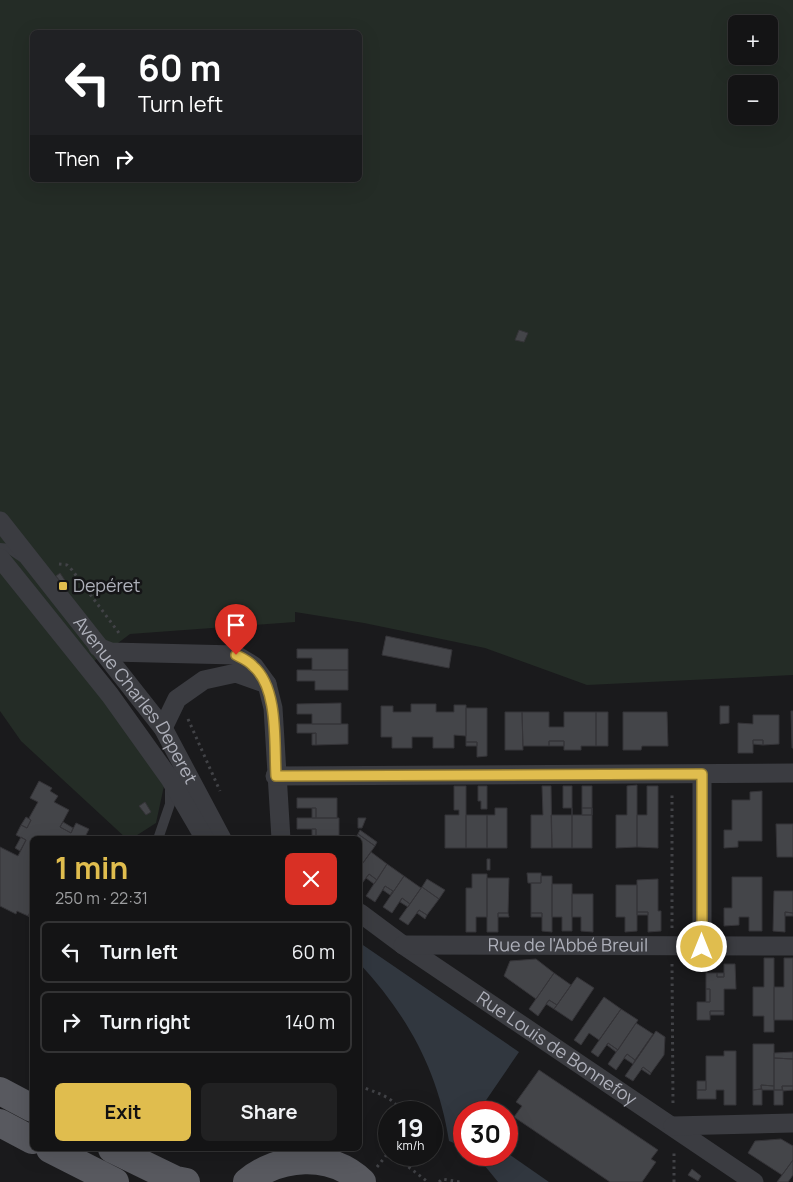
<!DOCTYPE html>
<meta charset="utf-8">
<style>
body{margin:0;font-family:Manrope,sans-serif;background:#212122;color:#f1f3f6;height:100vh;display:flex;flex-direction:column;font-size:19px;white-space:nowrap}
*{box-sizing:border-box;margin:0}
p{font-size:16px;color:#9d9ea0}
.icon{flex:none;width:28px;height:28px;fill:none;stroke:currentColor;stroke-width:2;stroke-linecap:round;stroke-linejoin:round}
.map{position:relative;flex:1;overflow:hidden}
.sheet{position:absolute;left:30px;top:836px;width:332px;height:315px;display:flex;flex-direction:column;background:#141415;border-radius:8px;box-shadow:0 5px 20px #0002,0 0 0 1px #333334}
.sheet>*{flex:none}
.guide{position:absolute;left:30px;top:30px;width:332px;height:152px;border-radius:8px;box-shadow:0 5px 20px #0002,0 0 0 1px #333334;background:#202124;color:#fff;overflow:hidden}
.tools{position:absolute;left:728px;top:15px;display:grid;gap:10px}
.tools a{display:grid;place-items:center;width:50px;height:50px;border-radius:8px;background:#141415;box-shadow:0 5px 20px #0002,0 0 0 1px #333334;font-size:25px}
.speed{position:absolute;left:378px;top:1101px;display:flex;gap:10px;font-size:25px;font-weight:700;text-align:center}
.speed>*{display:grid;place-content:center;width:65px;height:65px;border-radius:50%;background:#141415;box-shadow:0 5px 20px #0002,0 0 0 1px #333334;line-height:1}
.speed small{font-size:12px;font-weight:400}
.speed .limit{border:8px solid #d22;background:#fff;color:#111}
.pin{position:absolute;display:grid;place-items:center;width:42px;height:42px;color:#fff;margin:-51px -21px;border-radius:50% 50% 50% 0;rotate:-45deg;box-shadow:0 0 5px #0007}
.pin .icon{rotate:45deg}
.me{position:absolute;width:55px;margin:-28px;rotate:0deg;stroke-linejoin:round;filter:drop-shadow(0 0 4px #0008)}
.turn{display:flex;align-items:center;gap:18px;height:105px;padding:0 25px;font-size:22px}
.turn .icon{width:65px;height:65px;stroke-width:2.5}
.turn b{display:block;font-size:35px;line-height:42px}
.then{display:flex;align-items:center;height:48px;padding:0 25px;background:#0003;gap:10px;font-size:19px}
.round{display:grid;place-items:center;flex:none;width:52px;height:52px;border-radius:8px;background:#212122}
.overview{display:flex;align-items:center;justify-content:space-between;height:85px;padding:0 25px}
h1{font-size:30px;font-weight:700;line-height:38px;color:#e0bd4e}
.cta{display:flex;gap:10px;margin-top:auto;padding:10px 25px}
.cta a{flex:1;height:58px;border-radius:8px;background:#e0bd4e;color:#111;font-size:20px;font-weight:700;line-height:58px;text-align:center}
.cta a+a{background:#212122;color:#f1f3f6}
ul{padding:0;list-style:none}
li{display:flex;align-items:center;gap:15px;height:62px;margin:0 10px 8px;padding:0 15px;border:2px solid #333334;border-radius:8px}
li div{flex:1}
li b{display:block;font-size:19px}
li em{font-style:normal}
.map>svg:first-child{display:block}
.green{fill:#242c26;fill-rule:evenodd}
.water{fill:#31373f}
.building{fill:#444549;stroke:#353438}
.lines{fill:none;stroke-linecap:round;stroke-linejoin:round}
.path{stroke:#424347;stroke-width:3;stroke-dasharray:2.5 4;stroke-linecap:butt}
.service{stroke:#3b3c41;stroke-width:10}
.minor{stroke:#3b3c41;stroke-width:19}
.primary{stroke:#58595f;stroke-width:28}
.route-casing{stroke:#927b33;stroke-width:12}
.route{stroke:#e0bd4e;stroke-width:9}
.poi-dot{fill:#e0bd4e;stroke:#151517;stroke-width:2}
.labels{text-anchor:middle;stroke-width:5;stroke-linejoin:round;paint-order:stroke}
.poi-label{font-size:18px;fill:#aeb0ba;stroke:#151517;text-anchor:start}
.street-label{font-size:18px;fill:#aeb0ba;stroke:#151517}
</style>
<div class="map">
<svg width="793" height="1182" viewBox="0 0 793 1182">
<rect width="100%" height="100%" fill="#1a1a1c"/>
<path class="green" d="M0,0H793V675L587,685L485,648L364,623L295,612V622L130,634L82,670L164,786L156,823L131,839H127L21,741L0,711ZM736,24H769V56H736ZM32,32H360V180H32ZM736,84H769V116H736Z"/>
<path class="water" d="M360,943L519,1052L478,1112H464V1147L449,1141C438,1071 408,1016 360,964Z
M506,1152L549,1182H498L476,1155H506Z"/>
<path class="building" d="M519,330L528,333L524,342L515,340Z
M60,573L66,582L63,585L56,576Z
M386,636L452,650L449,668L382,655Z
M297,649H348V670H312V658H297Z
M297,670H348V690H315V681H297Z
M341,703V724H312V714H297V704Z
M411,704H436V712H454V705H466V736L454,735V748H433V737H412V748H392V737H381V706H393V712H411Z
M720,706H729V723L720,724Z
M466,708H487V756L477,757V742H466Z
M791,711H793V748H792Z
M505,712H522L523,750H505Z
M522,712H549V727H564V712H596V746H581V750H564V741H549V746H523Z
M596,712H608V746H596Z
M623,712H667L668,746H642L641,750H623Z
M753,715H779V744L763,745V740H753V753H738V723L753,724Z
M297,724H348V744L316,745V733H297Z
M316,733V745H312V734Z
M753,740H763V745L753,744Z
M549,741H564V746H549Z
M466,742H477V746H466Z
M39,781L52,788L50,791L58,796L54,802L69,810L60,827L71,833L76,823L89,829L84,839H32V911L28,916L17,911L16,914L0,906V847L18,856L26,840L16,835L21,825L27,828L31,820L29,818L38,802L30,798Z
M637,785V847L616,848V815H627V786Z
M454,786H466V848H445V815H459V810H454Z
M478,786H487V809H481V801H478Z
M542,786H551L552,848H531V815H543Z
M563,786H572V815V808H563Z
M582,786H592V848H572V815H592V808H582Z
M647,786H658V848L637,847V815H647Z
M762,791V841H738V847L724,848V830H732V800H750V792Z
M297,798H337V818H316V808H297Z
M145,802L151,812L146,815L139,806Z
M312,808H316V818H312Z
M495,808H507V848H487V815H495Z
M582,808H592V815H582Z
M466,815H487V848H466Z
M551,815H572V848H552Z
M26,817L31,820L27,828L21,825Z
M297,818H339V839H316V829H297Z
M358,818H366L362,828H358Z
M63,822L73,828L71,833L60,827Z
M776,824H793V857H777Z
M312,829H316V839H312Z
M360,830L377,842L375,846L358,834Z
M358,834L375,846L360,867V839H355Z
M21,837L26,840L20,851L15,848Z
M371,852L387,864L377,880L369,874L360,886V867Z
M487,859H490V870H487Z
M387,864L404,876L391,895L393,891L385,886L375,902L366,896Z
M527,873H541V883H528Z
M369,874L377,880L374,884L366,878Z
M472,874H487V917H476V932H466V888H472Z
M404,876L421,888L410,904L402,898L392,913L383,907Z
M541,876H552V932L542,931V913H531V883H541Z
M732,877H762V931H749V917H739V925L724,926V908H732Z
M487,878H509L508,913H498V932H487Z
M427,879L445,890L439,899L422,887Z
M658,879V911H661V931L648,932V912H637V880Z
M552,884H572V931H562V917H552Z
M616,885H637V931L625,932V917H616Z
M385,886L393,891L390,895L383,890Z
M422,887L439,899L427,915L419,910L408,925L399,919Z
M774,891H793V913L785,912V932L773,931Z
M572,894H593V932L581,931V917H572Z
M402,898L410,904L408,907L400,902Z
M31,910L32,911V918L28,916Z
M419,910L427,915L425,919L417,913Z
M637,912H648V915H637Z
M785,912L793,913V916H785Z
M498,913H508L509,917H498Z
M531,913H542V917H531Z
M764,958H774V1032H764V1016H753V987H764Z
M784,958H793V1020H774V987H784Z
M536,959L554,973L536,999L504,976L510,961Z
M724,964H735L736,989H724V1011H710V1020H697V1002H710V989H706V973H717V977H724Z
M554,973L571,985L557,1005L549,1000L538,1016L529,1009Z
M717,973H724V977H717Z
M577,977L594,988L572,1021L554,1009Z
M706,989H710V1002H706Z
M604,997L621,1009L599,1040L589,1033L581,1045L574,1040Z
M549,1000L557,1005L554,1009L546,1004Z
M621,1009L638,1020L618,1050L608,1043L598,1057L591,1052Z
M710,1011H724V1015H710Z
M636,1023L653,1034L635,1060L627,1054L616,1070L608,1064Z
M656,1031L665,1037L664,1055L651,1073L643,1067L633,1081L625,1076Z
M608,1043L618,1050L616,1052L607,1045Z
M753,1044H774V1086L761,1085V1089L753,1090Z
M724,1051H736V1105H724V1090H716V1099H697V1090H706V1056H724Z
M793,1052V1059L774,1058V1053Z
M627,1054L635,1060L633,1064L624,1058Z
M774,1058L793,1059V1086H782V1090H774Z
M643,1067L651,1073L650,1075L641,1069Z
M539,1070L658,1150L651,1159L656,1162L642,1182H610L514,1117L522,1106L516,1102Z
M697,1081H706V1090H697Z
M761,1085L774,1086V1090H762Z
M782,1086H793V1090L783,1091Z
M762,1089V1105H753V1090Z
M774,1090H783V1105H774Z
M781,1139L793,1146V1160L782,1175L748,1153L755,1141Z
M793,1160V1175L788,1182H777Z
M692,1169L701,1176L698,1181L688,1175Z"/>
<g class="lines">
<path class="path" d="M59,564L67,565L72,570L119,633
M188,719L220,791
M672,928V792
M672,964L673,1105
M360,1086C373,1092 396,1097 400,1112
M393,1155L428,1182
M377,1167L389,1152
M439,1182L442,1179L460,1182
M674,1182V1152"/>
<path class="service" d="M0,548L10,549L22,557
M158,839L170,804V785"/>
<g class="minor">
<path id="s1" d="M0,521L163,728L222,839"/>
<path d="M0,558L110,695L170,779L205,839"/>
<path d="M98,647L111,652L236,655L254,666L267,684L273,708L281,839"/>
<path d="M163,728L177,699L204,680L236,673L267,684"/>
<path d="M702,774V947"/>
<path d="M275,776L793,773"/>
<path id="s2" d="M360,913L403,945L754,1182"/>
<path id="s3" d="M403,945L793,946"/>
<path d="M673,1126L793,1123"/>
</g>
<path class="primary" d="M0,1091L32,1108
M0,1123L32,1140
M50,1149L115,1182
M112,1149L176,1180L186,1182
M247,1182C279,1155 331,1151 362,1182"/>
</g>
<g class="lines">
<defs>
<path id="route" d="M236,655C242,658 249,661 253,666C279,688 274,744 276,776L702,774V947"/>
</defs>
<use href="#route" class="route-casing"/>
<use href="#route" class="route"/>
</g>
<rect class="poi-dot" x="58" y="581" width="10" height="10" rx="2.5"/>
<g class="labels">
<g class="poi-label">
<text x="73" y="592">Depéret</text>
</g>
<g class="street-label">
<text dy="6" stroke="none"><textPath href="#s1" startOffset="225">Avenue Charles Deperet</textPath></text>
<text dy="6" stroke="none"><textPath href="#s3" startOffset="165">Rue de l'Abbé Breuil</textPath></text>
<text dy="6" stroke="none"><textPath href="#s2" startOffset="239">Rue Louis de Bonnefoy</textPath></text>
</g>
</g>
</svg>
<div class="tools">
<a>+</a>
<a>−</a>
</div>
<div class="speed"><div>19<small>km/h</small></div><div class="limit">30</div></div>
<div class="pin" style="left:236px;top:655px;background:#d93025"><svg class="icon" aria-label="arrive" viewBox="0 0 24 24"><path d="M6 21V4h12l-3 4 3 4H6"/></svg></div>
<svg class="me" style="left:702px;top:947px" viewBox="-20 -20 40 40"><circle r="17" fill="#e0bd4e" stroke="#fff" stroke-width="3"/><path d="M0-11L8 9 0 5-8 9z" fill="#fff"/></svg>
<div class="guide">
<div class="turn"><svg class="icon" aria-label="left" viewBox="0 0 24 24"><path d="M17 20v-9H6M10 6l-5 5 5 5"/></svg><div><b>60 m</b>Turn left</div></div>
<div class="then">Then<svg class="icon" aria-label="right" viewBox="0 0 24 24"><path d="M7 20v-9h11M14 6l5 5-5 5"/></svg></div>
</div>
<section class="sheet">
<div class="overview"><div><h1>1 min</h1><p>250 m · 22:31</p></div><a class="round" style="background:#d93025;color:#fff"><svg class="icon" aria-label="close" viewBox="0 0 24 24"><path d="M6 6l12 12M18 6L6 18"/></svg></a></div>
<ul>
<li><svg class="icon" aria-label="left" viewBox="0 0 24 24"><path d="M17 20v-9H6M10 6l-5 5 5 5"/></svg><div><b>Turn left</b></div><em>60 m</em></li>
<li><svg class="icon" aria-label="right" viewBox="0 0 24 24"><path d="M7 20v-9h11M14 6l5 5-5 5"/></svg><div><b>Turn right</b></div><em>140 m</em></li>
</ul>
<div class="cta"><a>Exit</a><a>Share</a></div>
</section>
</div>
